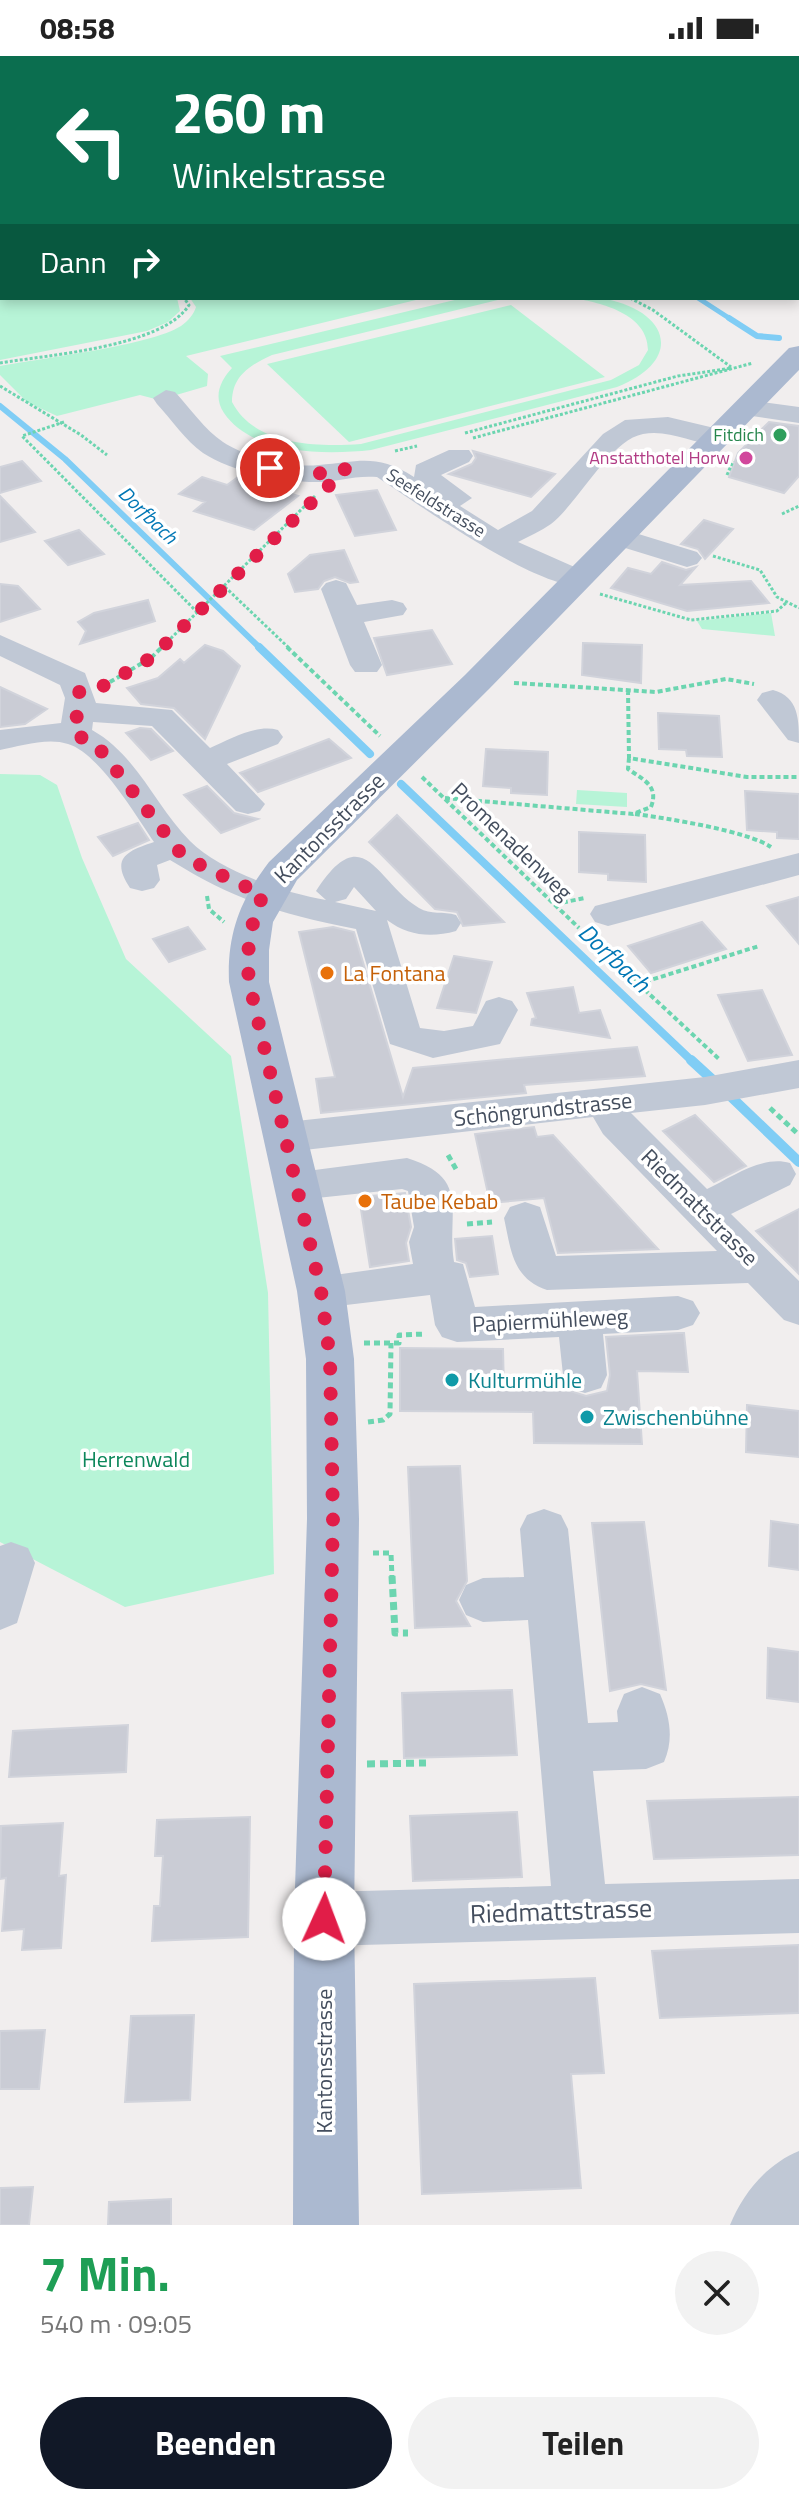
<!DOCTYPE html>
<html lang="de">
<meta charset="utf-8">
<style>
body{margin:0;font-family:"Titillium Web",sans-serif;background:#f2f2f2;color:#222;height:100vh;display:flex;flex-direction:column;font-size:30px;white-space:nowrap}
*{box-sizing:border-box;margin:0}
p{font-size:26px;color:#767676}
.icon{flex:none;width:44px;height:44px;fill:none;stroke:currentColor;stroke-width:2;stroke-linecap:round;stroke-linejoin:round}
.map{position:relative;height:2169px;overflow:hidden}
.drawer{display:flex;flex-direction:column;background:#fff;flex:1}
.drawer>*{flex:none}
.top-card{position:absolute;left:0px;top:0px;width:800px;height:244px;box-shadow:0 4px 12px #0003;background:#0b6e4f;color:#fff;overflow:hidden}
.pin{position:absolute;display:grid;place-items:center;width:68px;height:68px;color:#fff;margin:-34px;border:4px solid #fff;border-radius:50%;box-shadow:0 2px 8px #0007}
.me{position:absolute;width:88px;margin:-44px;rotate:2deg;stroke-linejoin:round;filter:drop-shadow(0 0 6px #0008)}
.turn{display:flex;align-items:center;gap:28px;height:168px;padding:0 40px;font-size:36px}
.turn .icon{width:104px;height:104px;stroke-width:2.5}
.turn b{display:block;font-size:56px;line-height:68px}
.then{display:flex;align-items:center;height:76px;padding:0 40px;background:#0003;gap:16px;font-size:30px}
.round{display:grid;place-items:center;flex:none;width:84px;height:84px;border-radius:42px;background:#f2f2f2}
.summary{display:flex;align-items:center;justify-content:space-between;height:136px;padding:0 40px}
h1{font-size:48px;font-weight:700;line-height:60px;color:#1e9e55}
.cta{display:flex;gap:16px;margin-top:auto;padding:16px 40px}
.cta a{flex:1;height:92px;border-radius:48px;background:#111827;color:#fff;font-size:32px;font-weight:700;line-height:92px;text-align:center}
.cta a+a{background:#f2f2f2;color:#222}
.status{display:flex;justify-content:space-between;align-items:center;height:56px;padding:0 40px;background:#fff;direction:ltr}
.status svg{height:22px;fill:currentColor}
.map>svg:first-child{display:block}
.green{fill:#b7f4d7}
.water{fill:#80cdf5}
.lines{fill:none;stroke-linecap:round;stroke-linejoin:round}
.stream-far3{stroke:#80cdf5;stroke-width:5}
.stream-far2{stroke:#80cdf5;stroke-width:6}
.stream-far1{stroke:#80cdf5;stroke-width:8}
.stream{stroke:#80cdf5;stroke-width:10}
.building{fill:#caccd5;stroke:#d1d3db;stroke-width:2}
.path-far3{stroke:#6cd5b0;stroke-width:3;stroke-dasharray:3 2;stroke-linecap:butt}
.path-far2{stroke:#6cd5b0;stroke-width:4;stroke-dasharray:5 3;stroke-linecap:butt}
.path-far1{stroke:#6cd5b0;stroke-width:5;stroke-dasharray:6 4;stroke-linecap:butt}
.path{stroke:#6cd5b0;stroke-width:7;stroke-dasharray:8 5;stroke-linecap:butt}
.minor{fill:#c0c8d5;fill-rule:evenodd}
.major{fill:#abb9d0;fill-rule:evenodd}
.route{stroke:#e11d48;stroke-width:14;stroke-dasharray:0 25.2}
.leisure-dot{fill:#2e9e5b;stroke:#fff;stroke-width:3}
.hotel-dot{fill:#d1479c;stroke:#fff;stroke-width:3}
.food-dot{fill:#e8710a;stroke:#fff;stroke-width:3}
.culture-dot{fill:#0f9aa8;stroke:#fff;stroke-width:3}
.labels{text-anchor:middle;stroke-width:7;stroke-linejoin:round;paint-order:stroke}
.far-leisure-label{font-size:18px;fill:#27864d;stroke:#fff;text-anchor:end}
.far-hotel-label{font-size:18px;fill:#b23c85;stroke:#fff;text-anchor:end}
.far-street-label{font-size:18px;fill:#444e5e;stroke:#fff}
.far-water-label{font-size:20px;font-style:italic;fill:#0077b5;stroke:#fff}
.street-label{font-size:22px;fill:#444e5e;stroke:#fff}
.food-label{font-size:22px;fill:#c56008;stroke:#fff;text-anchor:start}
.culture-label{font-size:22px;fill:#0d838f;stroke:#fff;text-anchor:start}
.park-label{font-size:22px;fill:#0d875b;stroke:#fff}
.water-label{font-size:24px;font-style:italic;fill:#0077b5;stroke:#fff}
.near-street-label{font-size:26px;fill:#444e5e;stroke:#fff}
</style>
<div class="status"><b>08:58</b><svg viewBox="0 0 49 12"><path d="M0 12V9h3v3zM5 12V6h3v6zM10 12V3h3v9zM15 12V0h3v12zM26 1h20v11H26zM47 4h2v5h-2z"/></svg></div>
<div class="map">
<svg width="799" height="2169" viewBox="0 0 799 2169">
<rect width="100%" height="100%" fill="#f1eeee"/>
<path class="green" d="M0,103L2,242H177L180,255L168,266L147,275L0,304Z
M190,242H419L420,243L186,300L208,318L207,330L159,344L140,339L57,360L27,346L0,319V310C42,302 149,290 181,270C188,265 194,258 196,251Z
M463,242H506L272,299C251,309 232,319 232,346C255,390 317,391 361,388L611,324L639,309L648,294C648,258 602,247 573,242C584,242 595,241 605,243C669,255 685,304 617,331L371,394C325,399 253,399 224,357C213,341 220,325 232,312L220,300Z
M511,249L605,321L349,386L267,308Z
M771,557L775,580L702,573L697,565Z
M0,718L40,719L57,729L82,802L126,903L231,1000L268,1237L274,1518L125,1551L0,1486Z
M577,734L627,737V751L576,748Z"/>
<path class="water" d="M0,0H444V2H2L0,103Z"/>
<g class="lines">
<path class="stream-far3" d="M698,242L732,264"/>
<path class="stream-far2" d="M729,262L757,280L779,282
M0,350L65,403L261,593"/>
<path class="stream-far1" d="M259,591L370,698
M401,728L693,1006"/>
<path class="stream" d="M691,1004L715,1026
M726,1036L799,1106"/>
</g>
<path class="building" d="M769,366L799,370V420L784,437L729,421L738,397Z
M473,395L555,418L531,441L449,418L472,408L476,402Z
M22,405L41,425L0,437V411Z
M202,421L227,429L238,421L298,440L254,474L194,455L205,446L179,438Z
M377,434L396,474L355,480L336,439Z
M0,440L35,476L0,486Z
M704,464L733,473L705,503L698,493L681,488Z
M79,474L104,498L68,509L45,485Z
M344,494L358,526L350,527L335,521L324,525L318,533L295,536L288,518L310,499Z
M662,506L686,514L696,511L680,529L751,525L769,547L687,555L611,532L628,512L651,518Z
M0,528L18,530L40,553L0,566Z
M148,544L155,565L80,588L86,575L78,566L94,557Z
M432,574L452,608L387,619L374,582Z
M583,587L642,589L641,627L582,619Z
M205,589L223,595L240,610L205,683L174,652L141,648L127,632L158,622L180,603L184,607Z
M0,631L47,653L25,668L0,671Z
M658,657L719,660L722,701L687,700L686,694L659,693Z
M140,672L151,673L173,695L151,704L126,677Z
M329,683L351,702L258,736L240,717Z
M486,693L548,696L547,739L511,737V732L483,730Z
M207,730L234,757L258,763L221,777L184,739Z
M745,735L799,738V783L777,782V776L747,774Z
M397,759L504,866L463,870L457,856L435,853L369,786Z
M138,767L149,784L113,800L98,781Z
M579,776L645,779L646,826L608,824V818L579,816Z
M799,841V888L767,850Z
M702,866L726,893L651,917L628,890Z
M188,871L205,893L169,906L153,883Z
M333,871L354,876L403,1041L413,1012L614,993L637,991L645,1020L524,1029L526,1037L321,1057L316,1023L335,1021L299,876Z
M454,900L492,906L476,957L437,952Z
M573,931L579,957L600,954L610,982L531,969L532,963L536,962L527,937Z
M762,934L792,999L748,1005L718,939Z
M695,1059L746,1110L714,1126L663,1075Z
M534,1071L537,1081L553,1079L658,1193L558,1197L544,1142L490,1147L475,1078Z
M405,1137L411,1171L406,1187L409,1205L370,1211L359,1141Z
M799,1153V1218L756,1175Z
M492,1180L498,1218L470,1221L466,1207L457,1204L455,1183Z
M679,1277H684L688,1316L637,1315L642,1388L534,1387L533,1356L400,1355V1292L503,1293L504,1334H567L586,1340L607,1335L610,1319L606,1281Z
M747,1349L799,1355V1401L746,1396Z
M460,1410L467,1525L456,1545L470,1570L415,1572L408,1411Z
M771,1465L799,1469V1514L769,1510Z
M644,1466L666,1634L641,1628L610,1635L592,1467Z
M768,1592L799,1596V1646L767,1642Z
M512,1634L517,1699L404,1702L402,1637Z
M128,1669L126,1716L9,1721L13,1675Z
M799,1741V1799L654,1803L647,1745Z
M517,1756L522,1821L413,1825L410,1760Z
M250,1761L248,1881L152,1885L154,1850H160L163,1800H155L157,1764Z
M63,1767L59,1820L66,1819L61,1892L22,1894L24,1873L2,1875L6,1822L0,1823L1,1770Z
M799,1889V1957L660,1962L652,1895Z
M595,1922L604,2017L571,2018L581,2132L422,2138L414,1928Z
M194,1959L190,2044L125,2046L131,1960Z
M45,1974L39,2033H0V1975Z
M33,2131L29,2169H0V2132Z
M171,2143V2169H108L109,2146Z"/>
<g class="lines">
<path class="path-far3" d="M630,242L653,254L731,311
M0,307C47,299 163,291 189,249L184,242
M0,330L81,379L107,399
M64,366L22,380L198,557
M465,377L678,320L732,312
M473,382L753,307
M395,395L417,390
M727,419L733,405
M782,458L799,450
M713,500L760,514L777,541L799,552
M225,531L290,593
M600,538L691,564L777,555L787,546
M160,593L315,440"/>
<path class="path-far2" d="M287,591L380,680
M514,627L656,636L726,623L754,628
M103,630L151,602L162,591
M628,634L629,702L747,721H799
M422,721L579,872
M445,742L633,758L651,751C659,730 644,724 628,713L629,702
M635,758C665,762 748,775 771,791
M207,840L209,853L224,866
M555,848L585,842
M586,879L719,1003
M638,928L759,890"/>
<path class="path-far1" d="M770,1052L799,1079
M448,1099L456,1113
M467,1168L492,1166
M364,1287H399V1279L426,1278
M368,1366L383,1364L390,1358L391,1287
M373,1497H391L392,1522"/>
<path class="path" d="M392,1520L395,1577H408
M367,1708L426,1707"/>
<path class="minor" d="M798,146H799V160H798Z
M166,334L175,336C190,352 205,374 223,386C247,402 289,412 319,409C359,406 376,397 414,421L416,409L449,394H469L473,400L469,406L441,419L472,442L460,450L498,474L532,455L603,378L625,364L668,361L727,375L731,381L727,387C700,393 672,372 643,378C610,384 578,447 551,468C541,475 529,480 518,486L588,517L593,523L588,529C545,540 417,447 377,421C355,419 337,426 316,426C282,426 232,416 203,397C186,385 171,363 157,348L153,342Z
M747,344L799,351V367L738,358L734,352L738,346Z
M619,472L697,496L702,502L697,508L687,511L609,487L605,481L609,475Z
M336,524L346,527L357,549L392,544L403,547L407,553L403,559L364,566L382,609L377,616H355L350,609L321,533L326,527Z
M0,579L85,617L96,647L172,654L210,692C231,683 256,668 278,674L283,681L278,688L227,708L265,748L260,755L248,758L236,755L152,670L93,666L92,674C137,699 156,751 190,785C220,815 285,837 326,844L316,835C364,761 376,826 419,852C431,859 443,855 456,859L461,867L456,875C431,882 408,880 387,864L420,972L444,975L473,970L486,945L499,941L512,945L518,954L500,988L433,1002L390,988L356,873C279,858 237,845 170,804L157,809L160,824L154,832L142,835L130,832C110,802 127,795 154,786C136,760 99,697 68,688C48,681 20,690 0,694V674L61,667L65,642L60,629L0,600ZM354,831L376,855L335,846L346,843Z
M773,634C799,641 799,664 799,687L788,684L757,644L762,637Z
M799,797V819L608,870L595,866L590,858L595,850Z
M799,1004V1032L705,1049L631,1057L707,1133C732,1121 762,1099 790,1107L796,1118L790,1129L731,1158L799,1225V1269L784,1264L748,1227L547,1234C512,1222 511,1194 504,1162L510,1151L525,1146L540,1151L556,1200L717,1195L603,1078L593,1061L287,1096L273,1091L267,1081L273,1071L287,1066L705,1021Z
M407,1102C472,1122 446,1156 454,1206L463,1208L475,1251L678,1240L693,1245L700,1257L693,1269L678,1274L603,1278L607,1319L601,1332L585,1337L569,1332L563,1319L559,1281L457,1286L442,1281L435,1269L430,1239L321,1252L306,1247L300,1235L306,1223L413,1208L409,1186L414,1171L408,1135L402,1133L298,1144L284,1140L278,1129L284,1118Z
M544,1453L561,1459L568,1473L588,1667L618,1666L617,1655L624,1638L642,1631L660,1638C670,1661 674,1683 664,1706L646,1713L593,1715L605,1828L799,1823V1877L324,1890L305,1882L297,1863L305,1844L324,1836L551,1830L528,1564L483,1566L466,1559L459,1544L466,1529L483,1522L524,1521L520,1473L527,1459Z
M11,1486L28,1492L35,1507L17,1567L0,1574V1490Z
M799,2095V2169H730C743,2137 767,2108 799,2095Z"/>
<path class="major" d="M799,290V314L489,633L297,824L273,866L269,894V926L345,1235L354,1303L359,1463L354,1863L359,2169H293L294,1863L307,1463L306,1303L297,1235L229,926C227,878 240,844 269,806L465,619L789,292Z"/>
</g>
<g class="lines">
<path class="route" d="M270,412L316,418L346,413L151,602L103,630L79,636L75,679L93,686L102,696L179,795L194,806L263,839C250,869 246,893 249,926L321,1235L330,1303L333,1463L324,1863"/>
</g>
<circle class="leisure-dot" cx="780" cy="379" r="8"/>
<circle class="hotel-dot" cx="746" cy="402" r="8"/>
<g class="food-dot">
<circle cx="327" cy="917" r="8"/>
<circle cx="365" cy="1145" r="8"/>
</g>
<g class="culture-dot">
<circle cx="452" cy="1324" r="8"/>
<circle cx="587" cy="1361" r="8"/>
</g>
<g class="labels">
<g class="far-leisure-label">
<text x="764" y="385">Fitdich</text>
</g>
<g class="far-hotel-label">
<text x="730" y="408">Anstatthotel Horw</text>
</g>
<g class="far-street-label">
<text transform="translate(436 447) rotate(32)" y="6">Seefeldstrasse</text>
</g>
<g class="far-water-label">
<text transform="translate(148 459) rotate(44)" y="7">Dorfbach</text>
</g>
<g class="street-label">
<text transform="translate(329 772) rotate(-45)" y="8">Kantonsstrasse</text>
<text transform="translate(512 785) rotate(44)" y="8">Promenadenweg</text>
<text transform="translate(543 1053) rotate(-6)" y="8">Schöngrundstrasse</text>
<text transform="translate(700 1151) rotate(45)" y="8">Riedmattstrasse</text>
<text transform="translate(550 1264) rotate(-3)" y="8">Papiermühleweg</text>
<text transform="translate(324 2005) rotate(-90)" y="8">Kantonsstrasse</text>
</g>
<g class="food-label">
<text x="343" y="925">La Fontana</text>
<text x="381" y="1153">Taube Kebab</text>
</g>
<g class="culture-label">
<text x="468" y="1332">Kulturmühle</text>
<text x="603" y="1369">Zwischenbühne</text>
</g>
<g class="park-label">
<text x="136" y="1411">Herrenwald</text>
</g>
<g class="water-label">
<text transform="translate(614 902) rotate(43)" y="8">Dorfbach</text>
</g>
<g class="near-street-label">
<text transform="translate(561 1855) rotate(-2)" y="9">Riedmattstrasse</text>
</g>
</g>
</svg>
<div class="pin" style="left:270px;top:412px;background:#d93025"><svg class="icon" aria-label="arrive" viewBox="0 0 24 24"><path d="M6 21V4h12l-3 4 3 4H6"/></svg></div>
<svg class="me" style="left:324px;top:1863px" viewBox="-20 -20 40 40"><circle r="19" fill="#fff"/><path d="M0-13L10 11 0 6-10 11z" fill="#e11d48"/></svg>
<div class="top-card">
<div class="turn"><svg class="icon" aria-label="left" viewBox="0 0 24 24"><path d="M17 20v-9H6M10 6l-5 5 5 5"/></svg><div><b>260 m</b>Winkelstrasse</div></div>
<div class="then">Dann<svg class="icon" aria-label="right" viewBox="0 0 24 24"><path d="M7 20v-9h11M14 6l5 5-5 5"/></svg></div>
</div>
</div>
<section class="drawer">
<div class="summary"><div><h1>7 Min.</h1><p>540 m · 09:05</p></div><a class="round"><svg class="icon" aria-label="close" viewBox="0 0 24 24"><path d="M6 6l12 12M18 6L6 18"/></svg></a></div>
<div class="cta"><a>Beenden</a><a>Teilen</a></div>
</section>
